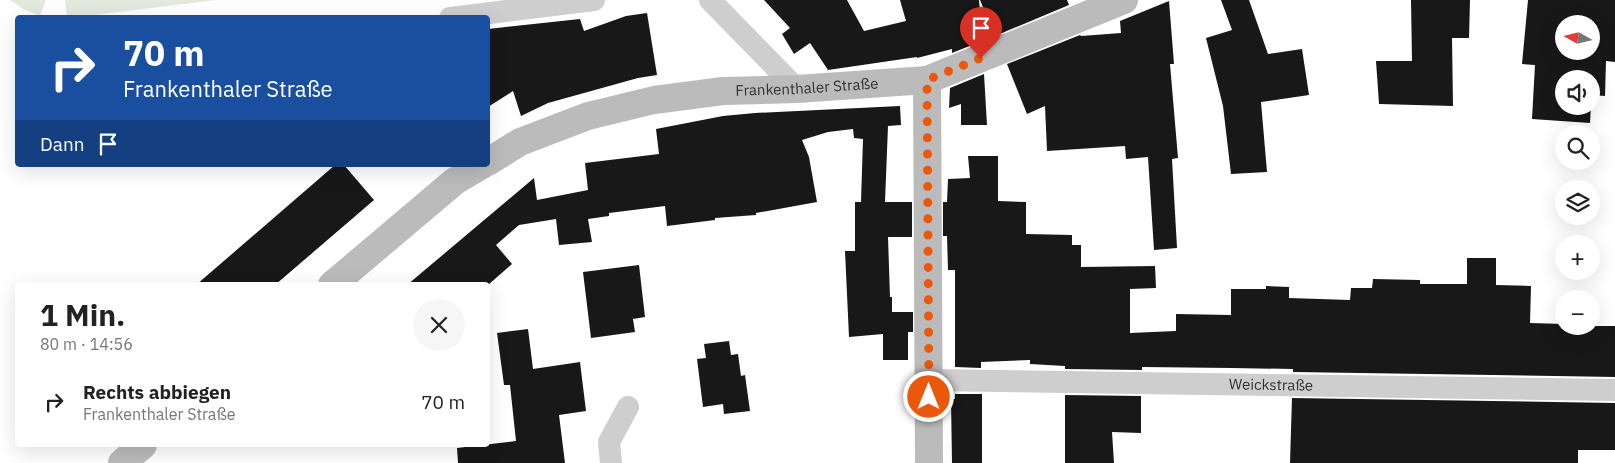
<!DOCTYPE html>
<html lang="de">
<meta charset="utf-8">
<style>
body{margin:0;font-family:"IBM Plex Sans",sans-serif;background:#f6f6f6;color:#222;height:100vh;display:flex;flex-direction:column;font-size:19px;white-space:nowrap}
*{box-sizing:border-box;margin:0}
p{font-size:16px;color:#767676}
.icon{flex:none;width:28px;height:28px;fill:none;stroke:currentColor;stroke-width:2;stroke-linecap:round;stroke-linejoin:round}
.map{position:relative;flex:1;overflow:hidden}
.details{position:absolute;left:15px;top:282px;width:475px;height:165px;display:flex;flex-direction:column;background:#fff;border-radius:5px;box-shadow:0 5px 20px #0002}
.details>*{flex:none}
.banner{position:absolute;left:15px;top:15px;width:475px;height:152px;border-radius:5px;box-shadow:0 5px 20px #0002;background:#1a4fa0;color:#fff;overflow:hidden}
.needle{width:32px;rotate:278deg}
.fabs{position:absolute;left:1555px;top:15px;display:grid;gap:10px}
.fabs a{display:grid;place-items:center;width:45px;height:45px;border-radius:50%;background:#fff;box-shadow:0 5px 20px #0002;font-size:25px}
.pin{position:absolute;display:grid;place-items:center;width:42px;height:42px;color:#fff;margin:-51px -21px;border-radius:50% 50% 50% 0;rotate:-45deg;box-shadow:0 0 5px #0007}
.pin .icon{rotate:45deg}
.me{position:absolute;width:55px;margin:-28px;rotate:0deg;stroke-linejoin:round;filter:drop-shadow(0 0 4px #0008)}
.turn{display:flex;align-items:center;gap:18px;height:105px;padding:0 25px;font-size:22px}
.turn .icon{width:65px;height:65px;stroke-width:2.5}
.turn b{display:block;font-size:35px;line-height:42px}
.then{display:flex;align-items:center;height:48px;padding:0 25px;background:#0003;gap:10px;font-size:19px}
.round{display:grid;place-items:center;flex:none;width:52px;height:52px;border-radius:26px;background:#f6f6f6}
.summary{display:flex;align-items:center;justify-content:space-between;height:85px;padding:0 25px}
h1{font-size:30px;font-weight:700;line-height:38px}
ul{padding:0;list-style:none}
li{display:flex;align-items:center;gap:15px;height:70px;padding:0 25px}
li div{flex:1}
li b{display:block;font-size:19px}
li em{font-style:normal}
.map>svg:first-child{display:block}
.green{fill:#e2e9dd}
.building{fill:#181818;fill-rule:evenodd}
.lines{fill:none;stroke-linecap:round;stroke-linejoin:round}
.street{stroke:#cecece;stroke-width:22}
.secondary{stroke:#bbb;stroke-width:28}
.route{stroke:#ea580c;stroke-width:9;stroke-dasharray:0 16.2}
.labels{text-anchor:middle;stroke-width:5;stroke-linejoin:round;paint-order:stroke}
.street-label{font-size:15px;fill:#313131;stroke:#fff}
</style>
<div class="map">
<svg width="1615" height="463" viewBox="0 0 1615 463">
<rect width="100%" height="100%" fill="#fff"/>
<path class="green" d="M10,0H46L40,16L23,9Z
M65,0H216L79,17L67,18Z"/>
<path class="building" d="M764,0H847L864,31L906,21L900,0H979L982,41L952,53V49L917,58V57L828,70L810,43L794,54L782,34L790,28Z
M980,0H1067L1069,5L995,36Z
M1221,0H1249L1268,54L1302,49L1309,95L1261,102L1267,172L1231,174L1223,106L1206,38L1232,30Z
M1411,0H1470L1469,38H1452L1453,106L1379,104L1376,61H1412Z
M1528,0H1615V62L1606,61L1605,96L1592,95L1591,101V79H1564V106H1591L1590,123L1532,119L1535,65L1522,64ZM1564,24H1591V51H1564Z
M1169,1L1174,64H1170L1178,158L1172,159L1177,248L1154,250L1148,157L1126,159L1125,146L1047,151L1045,106L1027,114L1007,64L1080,35L1081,36L1121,33L1120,21Z
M647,13L657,75L638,78L548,103L521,116L513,91L488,107V29L580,19L584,31L626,16Z
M984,74L987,125H961V104L949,108L950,88Z
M900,106L901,125L888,126L885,202H912V237H888L890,297H892V312H913V332H908V360H883V334L849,337L845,251H855V202H861L863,139L854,138L853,129L828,132L802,140L809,157L817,202L756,213V215L715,218V220L667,226L665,206L609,213V216L588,219L592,242L559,245L556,219L519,225L496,245L512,264L488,285H407L534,178L537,200L588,190L585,163L659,154L656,129L723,116L755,113Z
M968,156H998V201L1026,202V234L1072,235V245H1081V267L1155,266L1156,288L1130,289V333L1176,331V314L1231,315V289H1266V286L1289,287V298L1350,300L1351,288H1372L1373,279L1420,280V284H1467V258H1496V285L1531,286L1530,323L1564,324V326H1615V377L1293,372V369L1232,368L1142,367V370L1065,369V366L1030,364V360L981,362V368L955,367V270H948L947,236H943V202H947L948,179L970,178Z
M335,165H344L374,200L275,285H196Z
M639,265L645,317L633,319L635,332L591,338L583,272Z
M528,329L533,369L580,362L586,411L559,415L565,463H458L457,448L516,441L510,385H504L497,333Z
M729,341L731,355L738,354L741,376L745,375L750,411L724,414L723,404L703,407L697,359L706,358L704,344Z
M955,394H982V463H952L951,399H955Z
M1065,395L1141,396V433L1112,432L1114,463H1065Z
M1292,398L1615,403V450H1578V463H1290Z"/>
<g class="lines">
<g class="street">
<path d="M710,0L797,89"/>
<path d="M450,18L594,0"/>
<path id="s1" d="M929,380L1615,390"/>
<path d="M611,463L609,442L628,407"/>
</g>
<g class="secondary">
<path d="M927,80L929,463"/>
<path id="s2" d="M488,162L520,142L588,116L654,100L723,91L797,89L927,80L1124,0"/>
<path d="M332,285L455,181L482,165"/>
<path d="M122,463L143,445"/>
</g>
</g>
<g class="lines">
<path class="route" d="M929,397L927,80L981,58"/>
</g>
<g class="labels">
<g class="street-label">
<text dy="5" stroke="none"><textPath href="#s2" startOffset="332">Frankenthaler Straße</textPath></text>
<text dy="5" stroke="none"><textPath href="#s1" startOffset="342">Weickstraße</textPath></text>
</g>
</g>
</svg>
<div class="fabs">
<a><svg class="needle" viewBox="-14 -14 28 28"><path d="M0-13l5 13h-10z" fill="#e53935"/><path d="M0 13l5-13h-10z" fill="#767676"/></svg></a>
<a><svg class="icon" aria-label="sound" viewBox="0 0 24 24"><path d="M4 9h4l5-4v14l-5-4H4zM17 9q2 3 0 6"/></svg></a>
<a><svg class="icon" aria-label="search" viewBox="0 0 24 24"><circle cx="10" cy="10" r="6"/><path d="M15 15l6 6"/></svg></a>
<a><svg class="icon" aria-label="layers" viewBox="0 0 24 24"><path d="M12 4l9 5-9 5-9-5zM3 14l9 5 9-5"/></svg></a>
<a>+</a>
<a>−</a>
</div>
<div class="pin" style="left:981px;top:58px;background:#d93025"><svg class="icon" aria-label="arrive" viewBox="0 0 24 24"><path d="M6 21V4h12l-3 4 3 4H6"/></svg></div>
<svg class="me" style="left:929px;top:397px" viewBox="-20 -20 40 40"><circle r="17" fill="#ea580c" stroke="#fff" stroke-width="3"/><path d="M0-11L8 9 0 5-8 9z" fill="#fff"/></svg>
<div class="banner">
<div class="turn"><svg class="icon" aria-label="right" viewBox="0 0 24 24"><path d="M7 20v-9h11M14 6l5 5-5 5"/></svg><div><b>70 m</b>Frankenthaler Straße</div></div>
<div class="then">Dann<svg class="icon" aria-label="arrive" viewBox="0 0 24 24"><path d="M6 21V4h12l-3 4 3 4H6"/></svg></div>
</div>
<section class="details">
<div class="summary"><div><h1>1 Min.</h1><p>80 m · 14:56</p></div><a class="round"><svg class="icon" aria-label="close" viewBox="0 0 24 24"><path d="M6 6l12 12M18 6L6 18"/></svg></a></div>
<ul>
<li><svg class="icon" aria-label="right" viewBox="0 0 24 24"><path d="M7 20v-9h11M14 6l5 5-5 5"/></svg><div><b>Rechts abbiegen</b><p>Frankenthaler Straße</p></div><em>70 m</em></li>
</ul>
</section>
</div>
